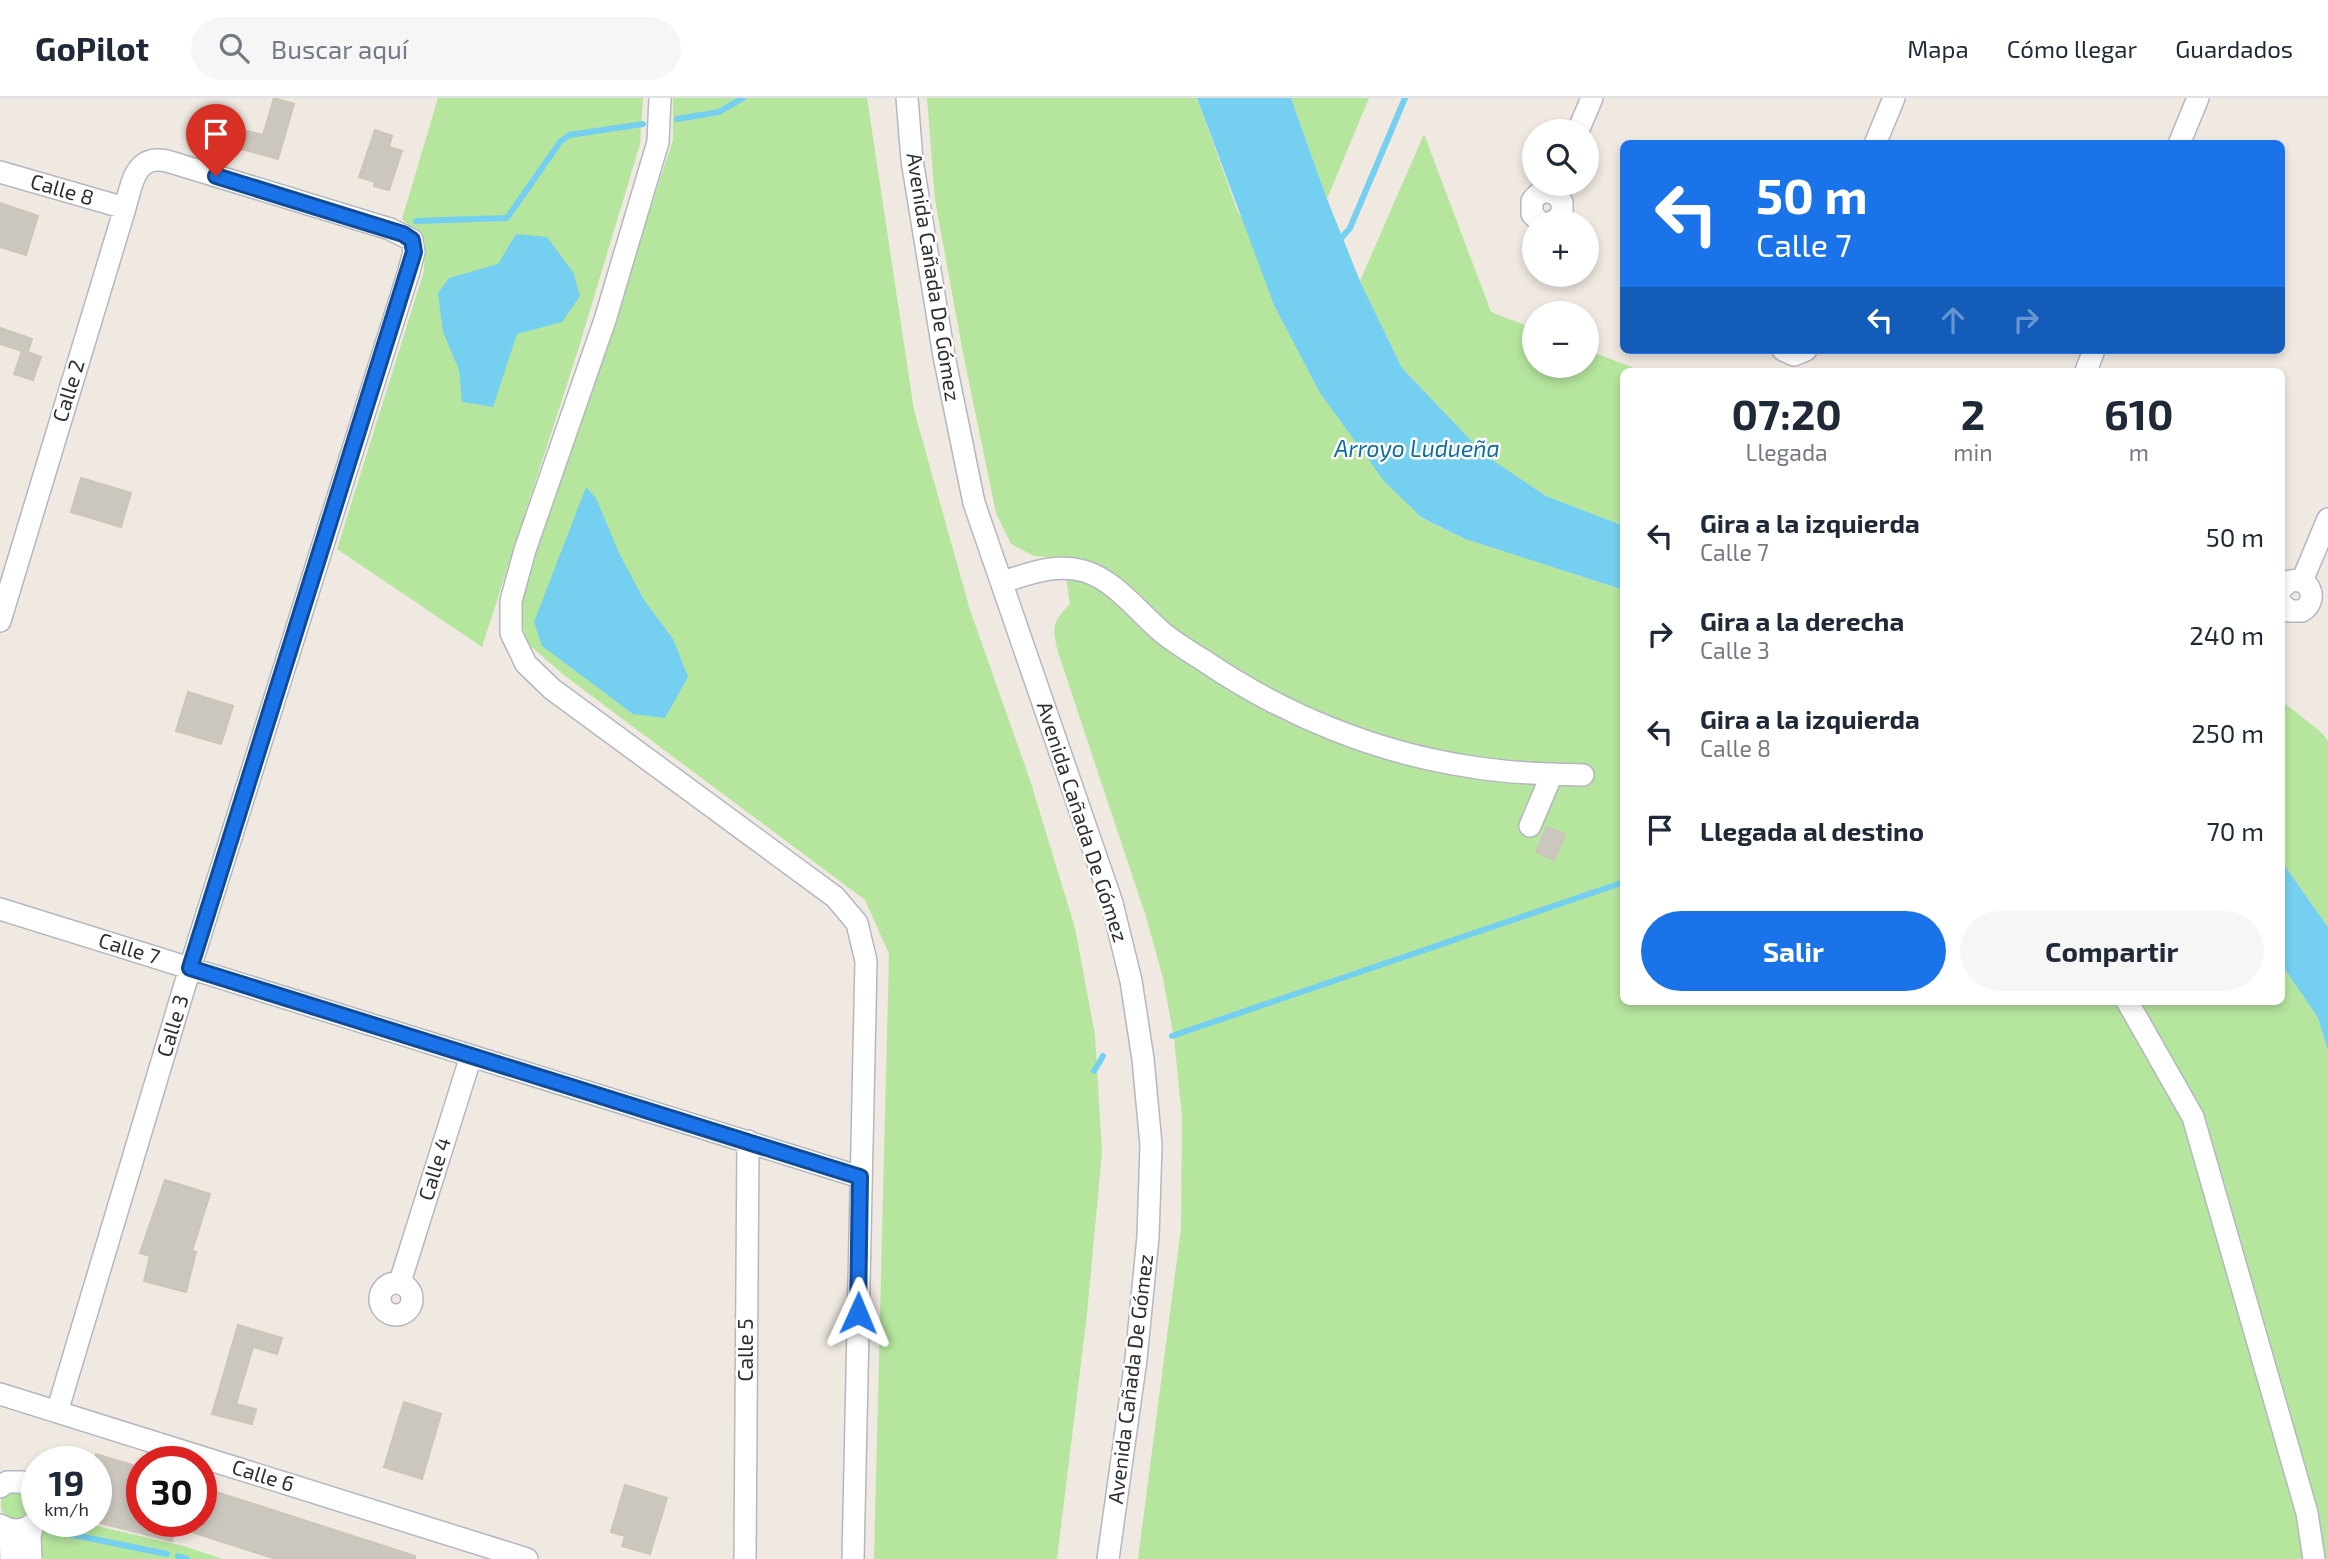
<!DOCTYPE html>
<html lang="es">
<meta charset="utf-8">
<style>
body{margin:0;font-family:"Exo 2",sans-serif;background:#f6f6f7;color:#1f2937;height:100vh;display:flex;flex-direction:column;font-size:26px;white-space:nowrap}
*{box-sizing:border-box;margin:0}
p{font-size:23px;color:#747a83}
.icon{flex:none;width:38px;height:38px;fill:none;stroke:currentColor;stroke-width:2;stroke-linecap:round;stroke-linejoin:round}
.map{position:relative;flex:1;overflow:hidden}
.panel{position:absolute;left:1620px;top:270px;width:665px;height:637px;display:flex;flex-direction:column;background:#fff;border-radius:10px;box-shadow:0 4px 10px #0003}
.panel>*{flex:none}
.banner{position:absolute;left:1620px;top:42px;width:665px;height:214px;border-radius:10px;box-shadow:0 4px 10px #0003;background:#1a73e8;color:#fff;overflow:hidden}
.fabs{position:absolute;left:1522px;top:21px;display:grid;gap:14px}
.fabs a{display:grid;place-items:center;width:77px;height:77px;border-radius:50%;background:#fff;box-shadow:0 4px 10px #0003;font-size:35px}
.speed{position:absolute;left:21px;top:1348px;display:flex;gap:14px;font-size:35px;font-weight:700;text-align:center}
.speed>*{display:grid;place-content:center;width:91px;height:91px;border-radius:50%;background:#fff;box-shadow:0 4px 10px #0003;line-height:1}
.speed small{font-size:18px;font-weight:400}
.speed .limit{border:10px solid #d22;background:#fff;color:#111}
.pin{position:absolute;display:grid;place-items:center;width:60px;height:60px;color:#fff;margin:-72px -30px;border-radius:50% 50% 50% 0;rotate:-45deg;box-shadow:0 0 7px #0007}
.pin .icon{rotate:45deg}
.me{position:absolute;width:77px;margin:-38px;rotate:1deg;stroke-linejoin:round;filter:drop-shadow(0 0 5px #0008)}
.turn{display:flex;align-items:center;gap:24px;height:147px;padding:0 21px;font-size:32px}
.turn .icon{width:91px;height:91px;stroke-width:2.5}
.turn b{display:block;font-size:49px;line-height:60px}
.lanes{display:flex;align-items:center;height:66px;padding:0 21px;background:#0003;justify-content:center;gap:35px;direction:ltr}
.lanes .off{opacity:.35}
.eta{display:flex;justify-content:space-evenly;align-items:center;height:119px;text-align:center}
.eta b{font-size:42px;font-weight:700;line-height:49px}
.action{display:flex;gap:14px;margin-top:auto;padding:14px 21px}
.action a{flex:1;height:80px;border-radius:42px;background:#1a73e8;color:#fff;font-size:28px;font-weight:700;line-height:80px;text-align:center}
.action a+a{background:#f6f6f7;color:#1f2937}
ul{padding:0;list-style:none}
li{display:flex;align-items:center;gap:21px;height:98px;padding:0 21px}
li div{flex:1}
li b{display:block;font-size:26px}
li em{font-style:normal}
header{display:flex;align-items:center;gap:42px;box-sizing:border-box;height:98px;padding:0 35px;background:#fff;border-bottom:2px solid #e0e1e3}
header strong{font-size:33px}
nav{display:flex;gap:38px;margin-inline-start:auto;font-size:24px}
.search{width:490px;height:63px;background:#f6f6f7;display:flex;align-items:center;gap:18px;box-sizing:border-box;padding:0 24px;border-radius:38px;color:#747a83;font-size:26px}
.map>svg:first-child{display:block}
.green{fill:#b6e59e}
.water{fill:#75cff0}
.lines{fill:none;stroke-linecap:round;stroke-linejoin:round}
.stream{stroke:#75cff0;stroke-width:6}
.building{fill:#cbc7bf;stroke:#cbc5ba;stroke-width:2}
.minor-casing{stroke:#b4b7c1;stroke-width:24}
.minor{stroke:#fff;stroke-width:21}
.route-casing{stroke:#114b97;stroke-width:18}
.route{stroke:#1a73e8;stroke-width:12}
.labels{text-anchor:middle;stroke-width:5;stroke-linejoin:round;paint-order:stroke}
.street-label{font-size:21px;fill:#2e2e2e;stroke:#fff}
.water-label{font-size:23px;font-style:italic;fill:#0d6fa3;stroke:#fff}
</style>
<header>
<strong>GoPilot</strong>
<div class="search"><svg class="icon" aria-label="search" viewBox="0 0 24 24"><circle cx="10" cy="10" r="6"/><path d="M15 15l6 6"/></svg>Buscar aquí</div>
<nav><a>Mapa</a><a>Cómo llegar</a><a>Guardados</a></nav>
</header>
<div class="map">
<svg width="2328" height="1461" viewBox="0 0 2328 1461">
<rect width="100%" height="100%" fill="#efe9e1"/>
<path class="green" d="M438,0H643L640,46L578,252L482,549L337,451L424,173L425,142L402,121Z
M673,0H867L914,312L970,512L1030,682L1075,830L1095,937L1102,1054L1087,1216L1057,1461H874L889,856L865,802L565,578L527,545L518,508L673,42Z
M927,0H1197L1237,112L1421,420L1465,441L1624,492V903H2282V867L2318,920L2328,953V1461H1138L1181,1130L1182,1019L1174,940L1163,880L1146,819L1058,554C1052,529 1052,524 1070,506L1063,460L1034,458L1011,446L996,415L963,255L935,102Z
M1291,0H1369L1327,101Z
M1424,36L1491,214L1535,231V268H1587V252L1642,273H1624V428L1546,398L1485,357L1402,270L1360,183Z
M2282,603L2322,635L2328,643V829L2282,764Z
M1 1407a14 14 0 1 1 28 0a14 14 0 1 1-28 0Z
M41,1423H75L183,1448L223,1461H38Z"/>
<path class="water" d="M1197,0H1291L1327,101L1360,183L1402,270L1485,357L1546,398L1624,428V492L1465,441L1422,420L1384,383L1320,295L1274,207Z
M516,136L547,139L573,174L580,198L562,224L517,236L493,309L462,304L459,272L443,234L438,195L449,180L498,166Z
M586,389L596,400L619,455L644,502L673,541L688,579L665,620L633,616L542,548L534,524Z
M2282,764L2328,829V953L2318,920L2282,867Z"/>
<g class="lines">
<path class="stream" d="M677,21L719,14L743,0
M416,123L507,120L560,44L569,37L643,26
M1338,144L1350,130L1405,0
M1172,938L1624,784
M1094,973L1103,958
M69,1436L167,1456
M178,1458L187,1461"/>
</g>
<path class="building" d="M274,0L294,6L278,61L242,51L247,33L263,37Z
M375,32L392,38L389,49L402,53L389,92L374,88L375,84L359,79Z
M0,105L38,118L26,157L0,149Z
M0,230L32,241L28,254L41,259L33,282L14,276L22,253L0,246Z
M81,380L131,395L121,429L71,414Z
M188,594L233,608L221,646L176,633Z
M1547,729L1565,736L1554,762L1536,754Z
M165,1082L210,1096L192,1153L196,1154L186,1194L144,1183L150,1158L140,1155Z
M238,1227L282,1240L277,1256L253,1249L236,1306L256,1311L252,1326L212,1316Z
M404,1304L441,1316L422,1381L384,1369Z
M96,1356L142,1370V1423H201V1389L415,1458V1461H276L176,1429L172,1443L96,1424Z
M625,1387L667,1400L650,1456L622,1448L625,1438L611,1434Z"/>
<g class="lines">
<defs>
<path id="minor" d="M660,0L658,44L605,222L525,452L511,503V535L526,566L552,591L835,799L857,825L866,863L853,1461
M907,0L912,62L944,258L974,405L1112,805L1131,883L1143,961L1151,1047L1148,1139L1136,1261L1108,1461
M1578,33L1592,0
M1875,46L1894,0
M2179,46L2198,0
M0,74L125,110
M1540,124L1532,116V103C1540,91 1554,91 1562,104V116L1553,124
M1783,252L1794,257L1806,252
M2086,273L2094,252
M2302,483L2328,421
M1002,484C1029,476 1055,465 1084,473C1115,482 1139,515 1163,535C1175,545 1189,553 1203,562C1282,616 1376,655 1472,669C1508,675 1545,676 1583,677
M2282,490L2290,483C2311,479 2319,502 2302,513H2289L2282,506
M0,523L125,110C132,85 135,56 167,63L390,131L412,142L414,154L409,173L190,870L57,1314
M1530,728L1552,676
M0,811L860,1079
M2127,903L2193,1019L2307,1415L2314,1461
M400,1184L471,958
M380 1201a16 16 0 1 1 32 0a16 16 0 1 1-32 0Z
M0,1296L527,1461
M0,1389L7,1384H23L37,1395
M0,1427C13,1435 27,1434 37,1421
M10,1432L11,1461
M31,1461L30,1439L33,1426
M745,1461L748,1043"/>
</defs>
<use href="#minor" class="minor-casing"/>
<use href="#minor" class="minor"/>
</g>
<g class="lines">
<defs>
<path id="route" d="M216,78L403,136L412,142L414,154L190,870L860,1079L858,1215"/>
</defs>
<use href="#route" class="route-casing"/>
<use href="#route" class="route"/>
</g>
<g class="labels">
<g class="street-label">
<text transform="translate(62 92) rotate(16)" y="7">Calle 8</text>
<text transform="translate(933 179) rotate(81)" y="7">Avenida Cañada De Gómez</text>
<text transform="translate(69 293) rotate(-73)" y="7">Calle 2</text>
<text transform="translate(1082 724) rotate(72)" y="7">Avenida Cañada De Gómez</text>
<text transform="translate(129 851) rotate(17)" y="7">Calle 7</text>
<text transform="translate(173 928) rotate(-73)" y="7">Calle 3</text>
<text transform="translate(435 1071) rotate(-73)" y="7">Calle 4</text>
<text transform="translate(746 1252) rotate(-90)" y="7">Calle 5</text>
<text transform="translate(1131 1281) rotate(-83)" y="7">Avenida Cañada De Gómez</text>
<text transform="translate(263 1378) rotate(17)" y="7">Calle 6</text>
</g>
<g class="water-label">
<text x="1417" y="359">Arroyo Ludueña</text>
</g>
</g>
</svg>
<div class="fabs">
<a><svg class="icon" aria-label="search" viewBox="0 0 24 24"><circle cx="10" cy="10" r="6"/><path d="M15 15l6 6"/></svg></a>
<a>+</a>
<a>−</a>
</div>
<div class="speed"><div>19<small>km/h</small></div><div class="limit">30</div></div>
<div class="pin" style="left:216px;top:78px;background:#d93025"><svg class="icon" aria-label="arrive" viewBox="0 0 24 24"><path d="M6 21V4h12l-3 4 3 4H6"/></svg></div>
<svg class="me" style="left:858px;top:1215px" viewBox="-20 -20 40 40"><path d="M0-17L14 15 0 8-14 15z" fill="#1a73e8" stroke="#fff" stroke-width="4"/></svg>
<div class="banner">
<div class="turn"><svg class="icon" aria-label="left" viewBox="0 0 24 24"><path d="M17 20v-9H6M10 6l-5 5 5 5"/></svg><div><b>50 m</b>Calle 7</div></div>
<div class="lanes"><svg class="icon" aria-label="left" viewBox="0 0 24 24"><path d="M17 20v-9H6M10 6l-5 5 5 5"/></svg><svg class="icon off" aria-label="ahead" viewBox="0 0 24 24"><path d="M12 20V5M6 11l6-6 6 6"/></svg><svg class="icon off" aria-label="right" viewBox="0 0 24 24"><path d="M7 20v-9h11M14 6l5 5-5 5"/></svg></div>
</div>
<section class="panel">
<div class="eta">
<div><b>07:20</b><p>Llegada</p></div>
<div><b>2</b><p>min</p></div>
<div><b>610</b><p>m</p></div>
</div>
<ul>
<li><svg class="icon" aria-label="left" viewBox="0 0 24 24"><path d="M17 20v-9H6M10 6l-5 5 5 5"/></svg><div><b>Gira a la izquierda</b><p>Calle 7</p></div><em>50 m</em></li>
<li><svg class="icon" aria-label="right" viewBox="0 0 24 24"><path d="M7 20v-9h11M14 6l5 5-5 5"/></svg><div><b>Gira a la derecha</b><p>Calle 3</p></div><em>240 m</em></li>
<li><svg class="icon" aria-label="left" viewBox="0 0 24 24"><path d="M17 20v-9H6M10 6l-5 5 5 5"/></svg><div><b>Gira a la izquierda</b><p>Calle 8</p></div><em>250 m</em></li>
<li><svg class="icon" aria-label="arrive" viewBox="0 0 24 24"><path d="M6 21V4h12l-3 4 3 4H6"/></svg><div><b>Llegada al destino</b></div><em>70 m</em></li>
</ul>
<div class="action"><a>Salir</a><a>Compartir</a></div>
</section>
</div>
